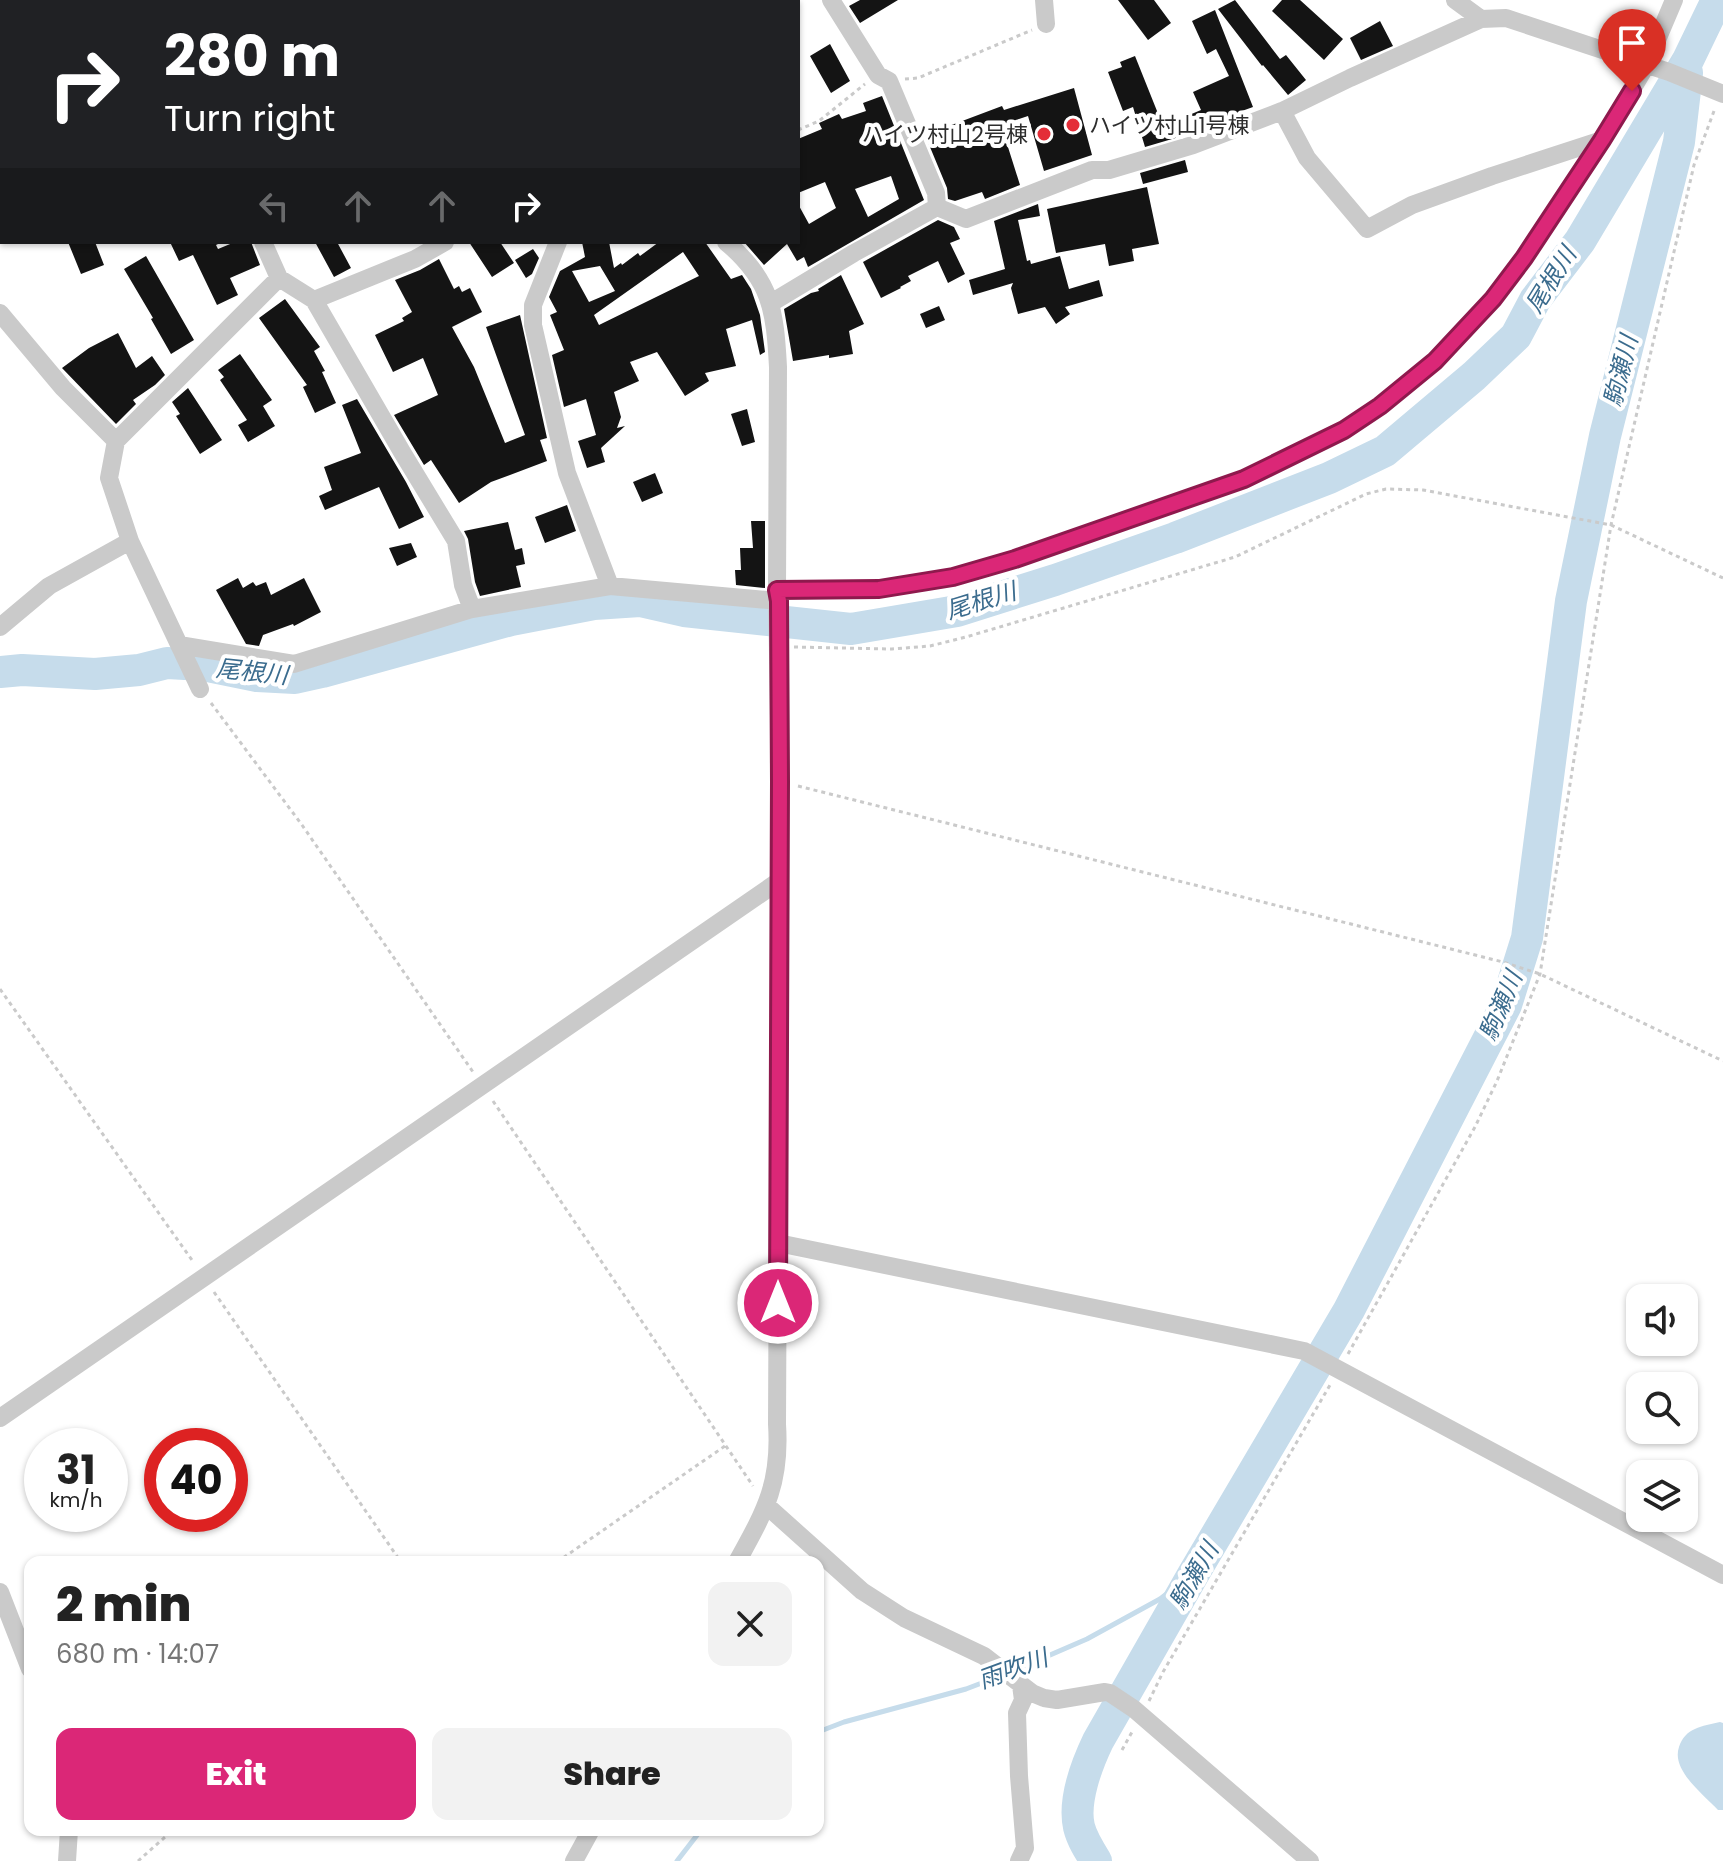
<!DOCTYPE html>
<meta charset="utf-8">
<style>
body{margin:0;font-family:Poppins,"Noto Sans JP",sans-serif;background:#f2f2f2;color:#222;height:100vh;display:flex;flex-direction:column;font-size:30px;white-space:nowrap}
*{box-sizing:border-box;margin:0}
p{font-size:26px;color:#767676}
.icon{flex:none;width:44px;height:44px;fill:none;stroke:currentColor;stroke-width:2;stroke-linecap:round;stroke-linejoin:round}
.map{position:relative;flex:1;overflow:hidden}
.panel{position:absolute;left:24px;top:1556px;width:800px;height:280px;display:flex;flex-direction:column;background:#fff;border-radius:16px;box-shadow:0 2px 6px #0004}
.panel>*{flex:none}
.banner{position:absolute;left:0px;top:0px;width:800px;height:244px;box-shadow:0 2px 6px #0004;background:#202124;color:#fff;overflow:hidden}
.fabs{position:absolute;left:1626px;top:1284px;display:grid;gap:16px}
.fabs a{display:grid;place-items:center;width:72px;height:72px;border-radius:16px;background:#fff;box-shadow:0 2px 6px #0004;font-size:40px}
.speed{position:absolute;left:24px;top:1428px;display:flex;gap:16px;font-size:40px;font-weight:700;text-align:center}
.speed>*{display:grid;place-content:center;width:104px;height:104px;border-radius:50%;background:#fff;box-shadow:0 2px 6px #0004;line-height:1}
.speed small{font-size:20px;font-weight:400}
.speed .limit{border:12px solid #d22;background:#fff;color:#111}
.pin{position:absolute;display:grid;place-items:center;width:68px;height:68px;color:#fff;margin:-82px -34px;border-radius:50% 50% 50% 0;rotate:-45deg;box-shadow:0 0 8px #0007}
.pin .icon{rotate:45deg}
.me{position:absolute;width:88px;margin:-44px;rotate:0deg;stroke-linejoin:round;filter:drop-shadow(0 0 6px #0008)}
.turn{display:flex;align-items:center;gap:28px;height:168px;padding:0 32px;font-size:36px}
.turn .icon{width:104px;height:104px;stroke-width:2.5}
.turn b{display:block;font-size:56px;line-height:68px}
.lanes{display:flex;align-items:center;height:76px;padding:0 32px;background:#0003;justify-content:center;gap:40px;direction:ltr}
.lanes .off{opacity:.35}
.round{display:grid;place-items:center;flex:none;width:84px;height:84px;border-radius:16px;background:#f2f2f2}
.summary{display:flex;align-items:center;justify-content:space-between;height:136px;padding:0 32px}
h1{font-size:48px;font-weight:800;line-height:60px}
.cta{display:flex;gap:16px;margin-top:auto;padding:16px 32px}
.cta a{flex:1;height:92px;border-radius:16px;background:#db2777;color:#fff;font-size:32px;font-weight:800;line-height:92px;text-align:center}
.cta a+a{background:#f2f2f2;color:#222}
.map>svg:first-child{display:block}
.water{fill:#c6dceb}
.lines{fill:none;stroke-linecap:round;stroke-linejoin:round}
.stream{stroke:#c6dceb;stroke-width:5}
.river{stroke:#c6dceb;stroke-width:32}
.building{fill:#141414;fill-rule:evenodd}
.path{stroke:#cacaca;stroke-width:3;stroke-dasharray:4 4;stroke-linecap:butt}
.minor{stroke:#cacaca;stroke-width:18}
.route-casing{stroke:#8e194d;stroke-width:20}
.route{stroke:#db2777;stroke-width:14}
.poi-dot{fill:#e42e38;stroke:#fff;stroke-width:3}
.labels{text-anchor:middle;stroke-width:8;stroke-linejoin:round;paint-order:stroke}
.poi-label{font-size:22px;fill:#2d2d2d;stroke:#fff;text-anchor:start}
.water-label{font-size:24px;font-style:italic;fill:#3b6c8e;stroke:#fff}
</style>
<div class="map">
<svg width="1723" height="1861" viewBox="0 0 1723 1861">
<rect width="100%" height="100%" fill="#fff"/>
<path class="water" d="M1720,1722L1723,1723V1810H1718C1703,1794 1671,1770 1679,1747C1685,1728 1702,1726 1720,1722Z"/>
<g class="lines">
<path class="stream" d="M1013,1671L1087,1639L1160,1599L1194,1573
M818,1732L844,1722L966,1689L1000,1676
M677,1861L701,1830"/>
<path class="river" d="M0,672L22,670L95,674L139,670L167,663L203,665L257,676L295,678L322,672L511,620L594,604L640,601L684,611L851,629L957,611L1055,580L1175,538L1329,478L1385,451L1474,376L1516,336L1535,300L1580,241L1688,60L1717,0
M1096,1861C1089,1850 1082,1839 1079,1827C1073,1801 1087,1764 1098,1741L1194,1573L1349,1310L1506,1005L1527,938L1571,601L1605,436L1679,142L1687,73"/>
</g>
<path class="building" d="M860,0H898L860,23L849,6Z
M1118,0H1154L1171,23L1148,40Z
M1235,0L1280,59L1286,55L1306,80L1288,95L1263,65L1262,66L1218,9Z
M1282,0H1300L1343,39L1324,60L1272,11Z
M1215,10L1253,107L1228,116L1229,118L1189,134L1145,147L1133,107L1123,111L1108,72L1122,67L1120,62L1135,56L1163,126L1201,110L1193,92L1229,76L1216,49L1207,54L1192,21Z
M1380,21L1393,46L1361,60L1350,38Z
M830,44L850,81L831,93L810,56Z
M1074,88L1092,155L1044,171L1028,116L1001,125L1020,185L985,199L982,192L955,201L948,199L947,188L925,135L1002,106L1004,110Z
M882,96L924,200L808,267L804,257L797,261L787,244L764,265L744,242H798V204L809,224L836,208L825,182L798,193V139L822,129L819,123L839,114L842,119L866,111L863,103ZM891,176L899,199L868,217L855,189Z
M1185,160L1188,172L1143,184L1140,173Z
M1147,187L1159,244L1132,249L1134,261L1109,266L1105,244L1056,253L1047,209Z
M1038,204L1040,216L1018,220L1027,261L1030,260L1031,264L1060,256L1069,289L1099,280L1103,296L1065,307L1070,314L1056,324L1045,307L1018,314L1011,288L1013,283L973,295L969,280L1005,269L994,221Z
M938,220L954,227L960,239L950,243L965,274L948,283L938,261L908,276L911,281L900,287L901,288L881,298L863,262Z
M68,242H95L104,265L81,274Z
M170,242H222L216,245L218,249L235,242H251L260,265L230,278L238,295L217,305L193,255L179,261Z
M315,242H337L351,268L334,277Z
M469,242H500L514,263L492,277Z
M582,242H609L614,268L621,263L622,265L638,253L640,256L659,242H705L731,279L742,275L751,289L760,315L765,352L760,355L752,320L726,329L736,366L705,373L709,381L685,396L657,352L630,362L639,381L614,392L621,417L617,428L625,426L601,448L605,462L587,468L578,441L596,435L586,399L564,407L552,355L564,350L550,315L557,312L549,297L560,271L585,257ZM683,252L699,276L599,325L594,315ZM600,266L615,291L589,302L572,271Z
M533,249L539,258L532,274L526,278L515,260Z
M146,256L194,340L171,354L151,319L153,318L124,269Z
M439,259L454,289L459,286L462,292L470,288L482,312L452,327L474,367L505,443L525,435L486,327L520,315L547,438L540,440L547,461L491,482L459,503L431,460L424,465L394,415L438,395L423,358L393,372L375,335L404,321L402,318L412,312L395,280L420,270Z
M841,275L864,324L849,331L853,354L829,358V355L793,361L784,309L811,293L819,291L818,289Z
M285,299L320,347L314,351L325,371L322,372L336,403L315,413L303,387L307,385L259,318Z
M939,306L945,320L926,328L920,314Z
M118,333L136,368L152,356L165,375L155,385L133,400L136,404L116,424L62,368L89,348Z
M240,354L272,400L263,406L275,426L248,442L238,425L247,420L220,380L224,377L218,370Z
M188,388L222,440L200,454L176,416L180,414L172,402Z
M357,399L406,482L424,517L399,529L379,487L325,510L319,496L332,490L324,467L361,453L342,405Z
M747,409L755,442L742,446L731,414Z
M655,473L663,493L642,502L633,482Z
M567,505L576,531L545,543L535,517Z
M751,521H765V588L736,585L735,570H741L740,548H753Z
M508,522L515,550L522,548L525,564L516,566L521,587L480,596L475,582L468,539L464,531Z
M411,543L417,557L397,566L389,548Z
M238,578L243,588L253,582L256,586L266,582L271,595L304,578L321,612L294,626L293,624L263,635L259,646L246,644L216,590Z"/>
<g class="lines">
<path class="path" d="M905,79L918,78L1032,30
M798,130L819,121L865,84
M794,647L892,649L930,646L966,637L1235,557L1366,494L1386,489L1423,490L1611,525L1723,578
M211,703L302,825L473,1072
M798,786L1503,962L1540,974L1723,1061
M0,989L194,1263
M493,1101L753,1486
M214,1292L401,1562
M1348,1354L1475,1127L1497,1081L1540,974L1611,525L1694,165L1714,111
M557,1562L725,1446
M1149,1701L1163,1672L1330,1385
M1122,1750L1132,1732
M138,1861L173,1830"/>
<path class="minor" d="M149,0L150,2
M543,0L544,2
M831,0L878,75L889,81L936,193L937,207
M1044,0L1046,24
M1455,0L1481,19L1506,18L1669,72L1723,94
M65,2L68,0
M305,2L307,0
M589,2L593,0
M1282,111L1307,158L1367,229L1412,205L1492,176L1602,140
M0,119L2,118
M937,207L966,219L1092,170H1109L1193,145L1282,111L1350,78L1481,19
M263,242L279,278L314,300L402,452L456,541L463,585L472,609
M558,242L533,305V325L567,473L610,586
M726,242C771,280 775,310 778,367L777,590L780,781L777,1424C781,1484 765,1511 737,1562
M314,300L415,259L445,242
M771,303L854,253L937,207
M0,313L63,388L116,441
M777,590L879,589L953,577L1015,559L1244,479L1344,430L1380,406L1435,361L1493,299L1524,258L1602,140L1646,66L1674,0
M0,627L49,586L130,541
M179,645L294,664L472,609L610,586L779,601
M200,689L130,541L109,478L116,441L279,278
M778,1243L1304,1351L1723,1575
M0,1418L779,881
M767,1506L862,1591L904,1618L984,1656L1032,1693L1044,1698L1057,1700L1105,1692L1110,1693L1134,1709L1310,1861
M0,1592L30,1669
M67,1861L69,1830
M574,1861L591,1830
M1019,1861L1025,1848L1019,1776L1017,1713L1023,1700L1021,1685"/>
</g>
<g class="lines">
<defs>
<path id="route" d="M778,1303L780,781L779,601L777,590L879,589L953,577L1015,559L1244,479L1344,430L1380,406L1435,361L1493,299L1524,258L1602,140L1632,91"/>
</defs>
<use href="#route" class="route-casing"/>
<use href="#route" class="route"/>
</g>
<g class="poi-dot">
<circle cx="1073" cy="125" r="8"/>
<circle cx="1044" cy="134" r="8"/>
</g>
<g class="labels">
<g class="poi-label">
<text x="1089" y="133">ハイツ村山1号棟</text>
<text x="1028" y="142" text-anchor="end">ハイツ村山2号棟</text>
</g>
<g class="water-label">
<text transform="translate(1551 280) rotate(-58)" y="8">尾根川</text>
<text transform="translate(1621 371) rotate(-76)" y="8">駒瀬川</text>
<text transform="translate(981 601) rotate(-17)" y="8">尾根川</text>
<text transform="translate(252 672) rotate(6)" y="8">尾根川</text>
<text transform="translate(1501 1006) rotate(-67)" y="8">駒瀬川</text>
<text transform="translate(1194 1576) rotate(-60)" y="8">駒瀬川</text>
<text transform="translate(1013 1669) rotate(-20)" y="8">雨吹川</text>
</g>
</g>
</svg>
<div class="fabs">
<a><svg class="icon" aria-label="sound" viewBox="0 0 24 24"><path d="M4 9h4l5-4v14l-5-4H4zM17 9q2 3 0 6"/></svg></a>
<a><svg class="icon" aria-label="search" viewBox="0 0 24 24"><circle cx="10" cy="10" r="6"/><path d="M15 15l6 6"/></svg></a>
<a><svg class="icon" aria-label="layers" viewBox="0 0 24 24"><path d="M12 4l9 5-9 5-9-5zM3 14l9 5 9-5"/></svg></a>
</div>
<div class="speed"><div>31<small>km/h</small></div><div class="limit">40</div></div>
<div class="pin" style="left:1632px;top:91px;background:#d93025"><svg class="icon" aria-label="arrive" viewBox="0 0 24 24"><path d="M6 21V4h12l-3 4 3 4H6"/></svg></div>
<svg class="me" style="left:778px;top:1303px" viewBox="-20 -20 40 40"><circle r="17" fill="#db2777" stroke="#fff" stroke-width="3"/><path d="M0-11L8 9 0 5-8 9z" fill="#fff"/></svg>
<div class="banner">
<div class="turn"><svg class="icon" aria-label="right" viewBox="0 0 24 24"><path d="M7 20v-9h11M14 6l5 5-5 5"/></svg><div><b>280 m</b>Turn right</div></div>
<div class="lanes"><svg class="icon off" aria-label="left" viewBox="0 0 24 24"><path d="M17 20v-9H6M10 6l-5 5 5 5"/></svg><svg class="icon off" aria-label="ahead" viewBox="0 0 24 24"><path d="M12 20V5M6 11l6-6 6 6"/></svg><svg class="icon off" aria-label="ahead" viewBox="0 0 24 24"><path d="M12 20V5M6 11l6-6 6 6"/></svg><svg class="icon" aria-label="right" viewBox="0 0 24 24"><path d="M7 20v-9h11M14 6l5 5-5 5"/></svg></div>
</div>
<section class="panel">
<div class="summary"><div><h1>2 min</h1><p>680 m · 14:07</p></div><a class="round"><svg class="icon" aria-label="close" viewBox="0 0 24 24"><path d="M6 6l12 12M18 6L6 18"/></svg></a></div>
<div class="cta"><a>Exit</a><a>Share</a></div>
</section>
</div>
